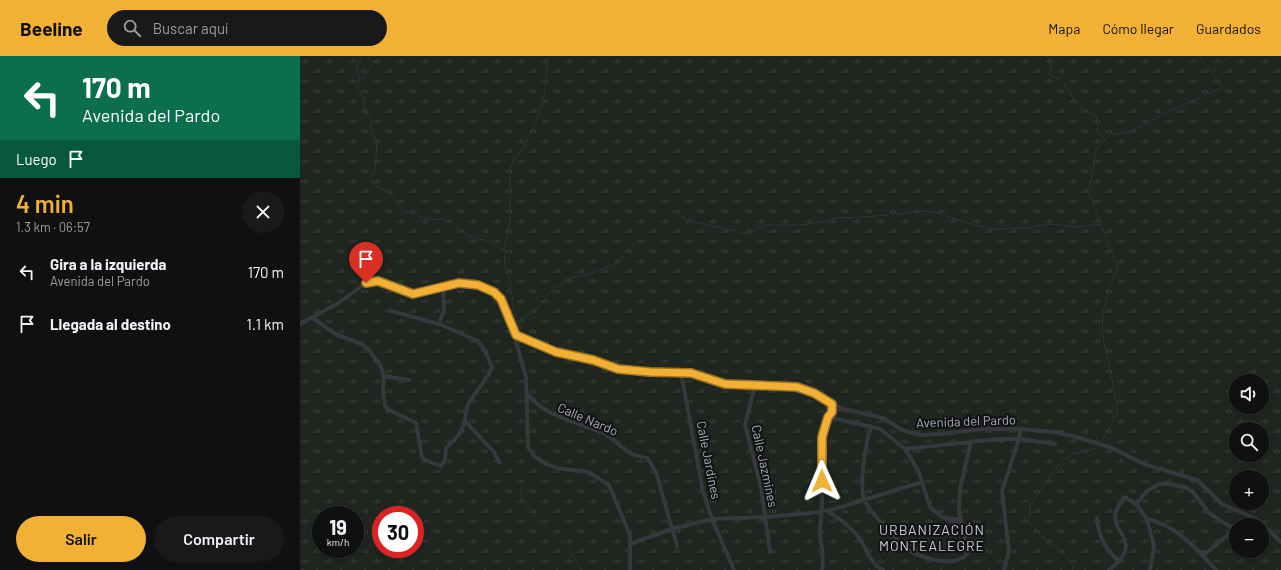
<!DOCTYPE html>
<html lang="es">
<meta charset="utf-8">
<style>
body{margin:0;font-family:Barlow,sans-serif;background:#19191b;color:#f1f3f6;height:100vh;display:flex;flex-direction:column;font-size:15px;white-space:nowrap}
*{box-sizing:border-box;margin:0}
p{font-size:13px;color:#9c9d9f}
.icon{flex:none;width:22px;height:22px;fill:none;stroke:currentColor;stroke-width:2;stroke-linecap:round;stroke-linejoin:round}
.map{position:relative;flex:1;overflow:hidden}
.panel{display:flex;flex-direction:column;background:#101012;width:300px}
.panel>*{flex:none}
.top-card{background:#0b6e4f;color:#fff;overflow:hidden}
.controls{position:absolute;left:929px;top:318px;display:grid;gap:8px}
.controls a{display:grid;place-items:center;width:40px;height:40px;border-radius:50%;background:#101012;box-shadow:0 2px 6px #0003,0 0 0 1px #303032;font-size:20px}
.speed{position:absolute;left:12px;top:450px;display:flex;gap:8px;font-size:20px;font-weight:700;text-align:center}
.speed>*{display:grid;place-content:center;width:52px;height:52px;border-radius:50%;background:#101012;box-shadow:0 2px 6px #0003,0 0 0 1px #303032;line-height:1}
.speed small{font-size:10px;font-weight:400}
.speed .limit{border:6px solid #d22;background:#fff;color:#111}
.pin{position:absolute;display:grid;place-items:center;width:34px;height:34px;color:#fff;margin:-41px -17px;border-radius:50% 50% 50% 0;rotate:-45deg;box-shadow:0 0 4px #0007}
.pin .icon{rotate:45deg}
.me{position:absolute;width:44px;margin:-22px;rotate:359deg;stroke-linejoin:round;filter:drop-shadow(0 0 3px #0008)}
.turn{display:flex;align-items:center;gap:14px;height:84px;padding:0 16px;font-size:18px}
.turn .icon{width:52px;height:52px;stroke-width:2.5}
.turn b{display:block;font-size:28px;line-height:34px}
.then{display:flex;align-items:center;height:38px;padding:0 16px;background:#0003;gap:8px;font-size:15px}
.round{display:grid;place-items:center;flex:none;width:42px;height:42px;border-radius:21px;background:#19191b}
.headline{display:flex;align-items:center;justify-content:space-between;height:68px;padding:0 16px}
h1{font-size:24px;font-weight:600;line-height:30px;color:#f2b134}
.primary-button{display:flex;gap:8px;margin-top:auto;padding:8px 16px}
.primary-button a{flex:1;height:46px;border-radius:24px;background:#f2b134;color:#111;font-size:16px;font-weight:600;line-height:46px;text-align:center}
.primary-button a+a{background:#19191b;color:#f1f3f6}
ul{padding:0;list-style:none}
li{display:flex;align-items:center;gap:12px;height:52px;padding:0 16px}
li div{flex:1}
li b{display:block;font-size:15px}
li em{font-style:normal}
header{display:flex;align-items:center;gap:24px;box-sizing:border-box;height:56px;padding:0 20px;background:#f2b134;color:#111}
header strong{font-size:19px}
nav{display:flex;gap:22px;margin-inline-start:auto;font-size:14px}
.search{width:280px;height:36px;background:#19191b;display:flex;align-items:center;gap:10px;box-sizing:border-box;padding:0 14px;border-radius:22px;color:#9c9d9f;font-size:15px}
main{display:flex;flex:1;min-height:0}
.map>svg:first-child{display:block}
.park{fill:url(#park-tufts);fill-rule:evenodd}
.lines{fill:none;stroke-linecap:round;stroke-linejoin:round}
.stream{stroke:#2c353c;stroke-width:1}
.minor{stroke:#37383d;stroke-width:4}
.route-casing{stroke:#9d7322;stroke-width:10}
.route{stroke:#f2b134;stroke-width:7}
.labels{text-anchor:middle;stroke-width:4;stroke-linejoin:round;paint-order:stroke}
.street-label{font-size:13px;fill:#a8adb8;stroke:#111113}
.neighbourhood-label{font-size:14px;letter-spacing:1px;fill:#c9ccd4;stroke:#111113}
</style>
<header>
<strong>Beeline</strong>
<div class="search"><svg class="icon" aria-label="search" viewBox="0 0 24 24"><circle cx="10" cy="10" r="6"/><path d="M15 15l6 6"/></svg>Buscar aquí</div>
<nav><a>Mapa</a><a>Cómo llegar</a><a>Guardados</a></nav>
</header>
<main>
<section class="panel">
<div class="top-card">
<div class="turn"><svg class="icon" aria-label="left" viewBox="0 0 24 24"><path d="M17 20v-9H6M10 6l-5 5 5 5"/></svg><div><b>170 m</b>Avenida del Pardo</div></div>
<div class="then">Luego<svg class="icon" aria-label="arrive" viewBox="0 0 24 24"><path d="M6 21V4h12l-3 4 3 4H6"/></svg></div>
</div>
<div class="headline"><div><h1>4 min</h1><p>1.3 km · 06:57</p></div><a class="round"><svg class="icon" aria-label="close" viewBox="0 0 24 24"><path d="M6 6l12 12M18 6L6 18"/></svg></a></div>
<ul>
<li><svg class="icon" aria-label="left" viewBox="0 0 24 24"><path d="M17 20v-9H6M10 6l-5 5 5 5"/></svg><div><b>Gira a la izquierda</b><p>Avenida del Pardo</p></div><em>170 m</em></li>
<li><svg class="icon" aria-label="arrive" viewBox="0 0 24 24"><path d="M6 21V4h12l-3 4 3 4H6"/></svg><div><b>Llegada al destino</b></div><em>1.1 km</em></li>
</ul>
<div class="primary-button"><a>Salir</a><a>Compartir</a></div>
</section>
<div class="map">
<svg width="981" height="514" viewBox="0 0 981 514">
<defs>
<pattern id="park-tufts" width="24" height="20" patternUnits="userSpaceOnUse"><rect width="24" height="20" fill="#1e261f"/><path d="M3 7l-1-3M5 7V3M7 7l1-3M15 17l-1-3M17 17v-4M19 17l1-3" fill="none" stroke="#3c433d"/></pattern>
</defs>
<rect width="100%" height="100%" fill="#161618"/>
<path class="park" d="M0,0H981V514H0ZM936,325H962V351H936ZM936,373H962V399H936ZM936,421H962V447H936ZM21,459H55V493H21ZM81,459H115V493H81ZM936,469H962V495H936Z"/>
<g class="lines">
<path class="stream" d="M80,0L56,30L64,43V56L71,63V76L77,86L75,114L70,124L75,130L89,136L103,155L128,163L148,164L168,180L188,185L204,194
M747,0L751,5L750,20C769,23 769,41 780,51C784,55 792,58 797,61L798,76L804,83
M913,16L930,0
M59,25L57,11L61,0
M372,155C394,170 421,170 446,178L464,169H505L537,162L565,161L625,155L637,157L664,166L692,173L728,172L750,168L779,171L801,168
M219,266L242,248L248,238L266,223L286,219L320,206L325,196L334,188
M221,273L214,255L210,225L205,210L204,194L210,164V116L213,105L224,91L237,63L244,41L248,0
M802,385L817,358V348L802,276L803,257L809,232L818,212L789,137L796,93L811,78C830,79 844,69 859,60C869,53 881,51 891,46C901,41 909,36 920,33L921,29L899,0
M222,431L221,440L225,450L269,493L281,514
M0,512L4,514
M773,514C772,499 755,491 744,482C739,478 734,472 729,466L730,449L757,411L772,398L797,392"/>
<path class="minor" d="M13,262L37,279L62,288L69,294L80,309L84,320L83,336L85,350L89,354L116,367L122,401L125,404L141,410L145,405L146,392C153,385 161,379 164,368C166,361 165,354 169,347C176,334 187,325 192,311L185,295L178,285L139,268L91,255
M0,268L37,248L66,227L78,225L113,238L121,237L151,228L166,227L183,231L197,240L201,243L216,279L256,296L293,304L318,313L350,316L391,317L425,328L503,332L544,353L583,362L602,374L620,379L642,378L682,373H720L755,376L780,382L812,392L844,408L897,424L922,448L957,463L981,486
M139,268L144,254L143,230
M216,279L215,282L226,321L228,391L234,400L244,407L257,412L288,416L309,429L330,479V514
M381,317L403,435L412,463L434,514
M84,320L109,324
M455,329L445,369L461,431L470,496
M227,337C246,363 278,365 305,378C315,384 323,393 332,398C336,400 343,401 347,402L356,416L377,490
M528,361L580,373L605,393L698,383H719L755,388
M528,361L537,353H542
M165,365L194,396L199,406
M571,370C566,387 559,426 564,443C568,455 594,480 603,491C618,501 655,514 668,497L659,455L660,433L671,385
M605,393L618,414L630,451L642,461
M836,448L847,435L859,428H868L885,431L893,436L909,457L934,473
M526,455H528C538,462 549,469 557,479C566,489 569,508 583,514
M528,455L622,426
M797,462C799,481 804,492 819,505
M847,463L854,490L850,514
M661,464L642,461L662,470
M940,469L951,460
M330,488L372,473L412,463L466,461L520,456
M903,500L936,472
M522,514C525,500 520,488 520,474C521,462 522,454 522,442C522,426 521,409 522,393C522,379 534,357 525,345
M704,514L709,496L702,435L719,383L720,373
M809,514C849,482 804,477 818,451C820,447 822,444 825,441L836,448L847,463C875,468 898,494 916,514"/>
</g>
<g class="lines">
<defs>
<path id="route" d="M66,227L78,225L113,238L159,227L178,229L194,236L201,243L216,279L256,296L293,304L318,313L350,316L391,317L425,328L497,331L514,337L532,348V356L528,361L522,381V425"/>
</defs>
<use href="#route" class="route-casing"/>
<use href="#route" class="route"/>
</g>
<g class="labels">
<g class="street-label">
<text transform="translate(288 363) rotate(23)" y="5">Calle Nardo</text>
<text transform="translate(666 365) rotate(-2)" y="5">Avenida del Pardo</text>
<text transform="translate(409 404) rotate(79)" y="5">Calle Jardines</text>
<text transform="translate(465 410) rotate(78)" y="5">Calle Jazmines</text>
</g>
<g class="neighbourhood-label">
<text x="632" y="479">URBANIZACIÓN<tspan x="632" dy="16">MONTEALEGRE</tspan></text>
</g>
</g>
</svg>
<div class="controls">
<a><svg class="icon" aria-label="sound" viewBox="0 0 24 24"><path d="M4 9h4l5-4v14l-5-4H4zM17 9q2 3 0 6"/></svg></a>
<a><svg class="icon" aria-label="search" viewBox="0 0 24 24"><circle cx="10" cy="10" r="6"/><path d="M15 15l6 6"/></svg></a>
<a>+</a>
<a>−</a>
</div>
<div class="speed"><div>19<small>km/h</small></div><div class="limit">30</div></div>
<div class="pin" style="left:66px;top:227px;background:#d93025"><svg class="icon" aria-label="arrive" viewBox="0 0 24 24"><path d="M6 21V4h12l-3 4 3 4H6"/></svg></div>
<svg class="me" style="left:522px;top:425px" viewBox="-20 -20 40 40"><path d="M0-17L14 15 0 8-14 15z" fill="#f2b134" stroke="#fff" stroke-width="4"/></svg>
</div>
</main>
